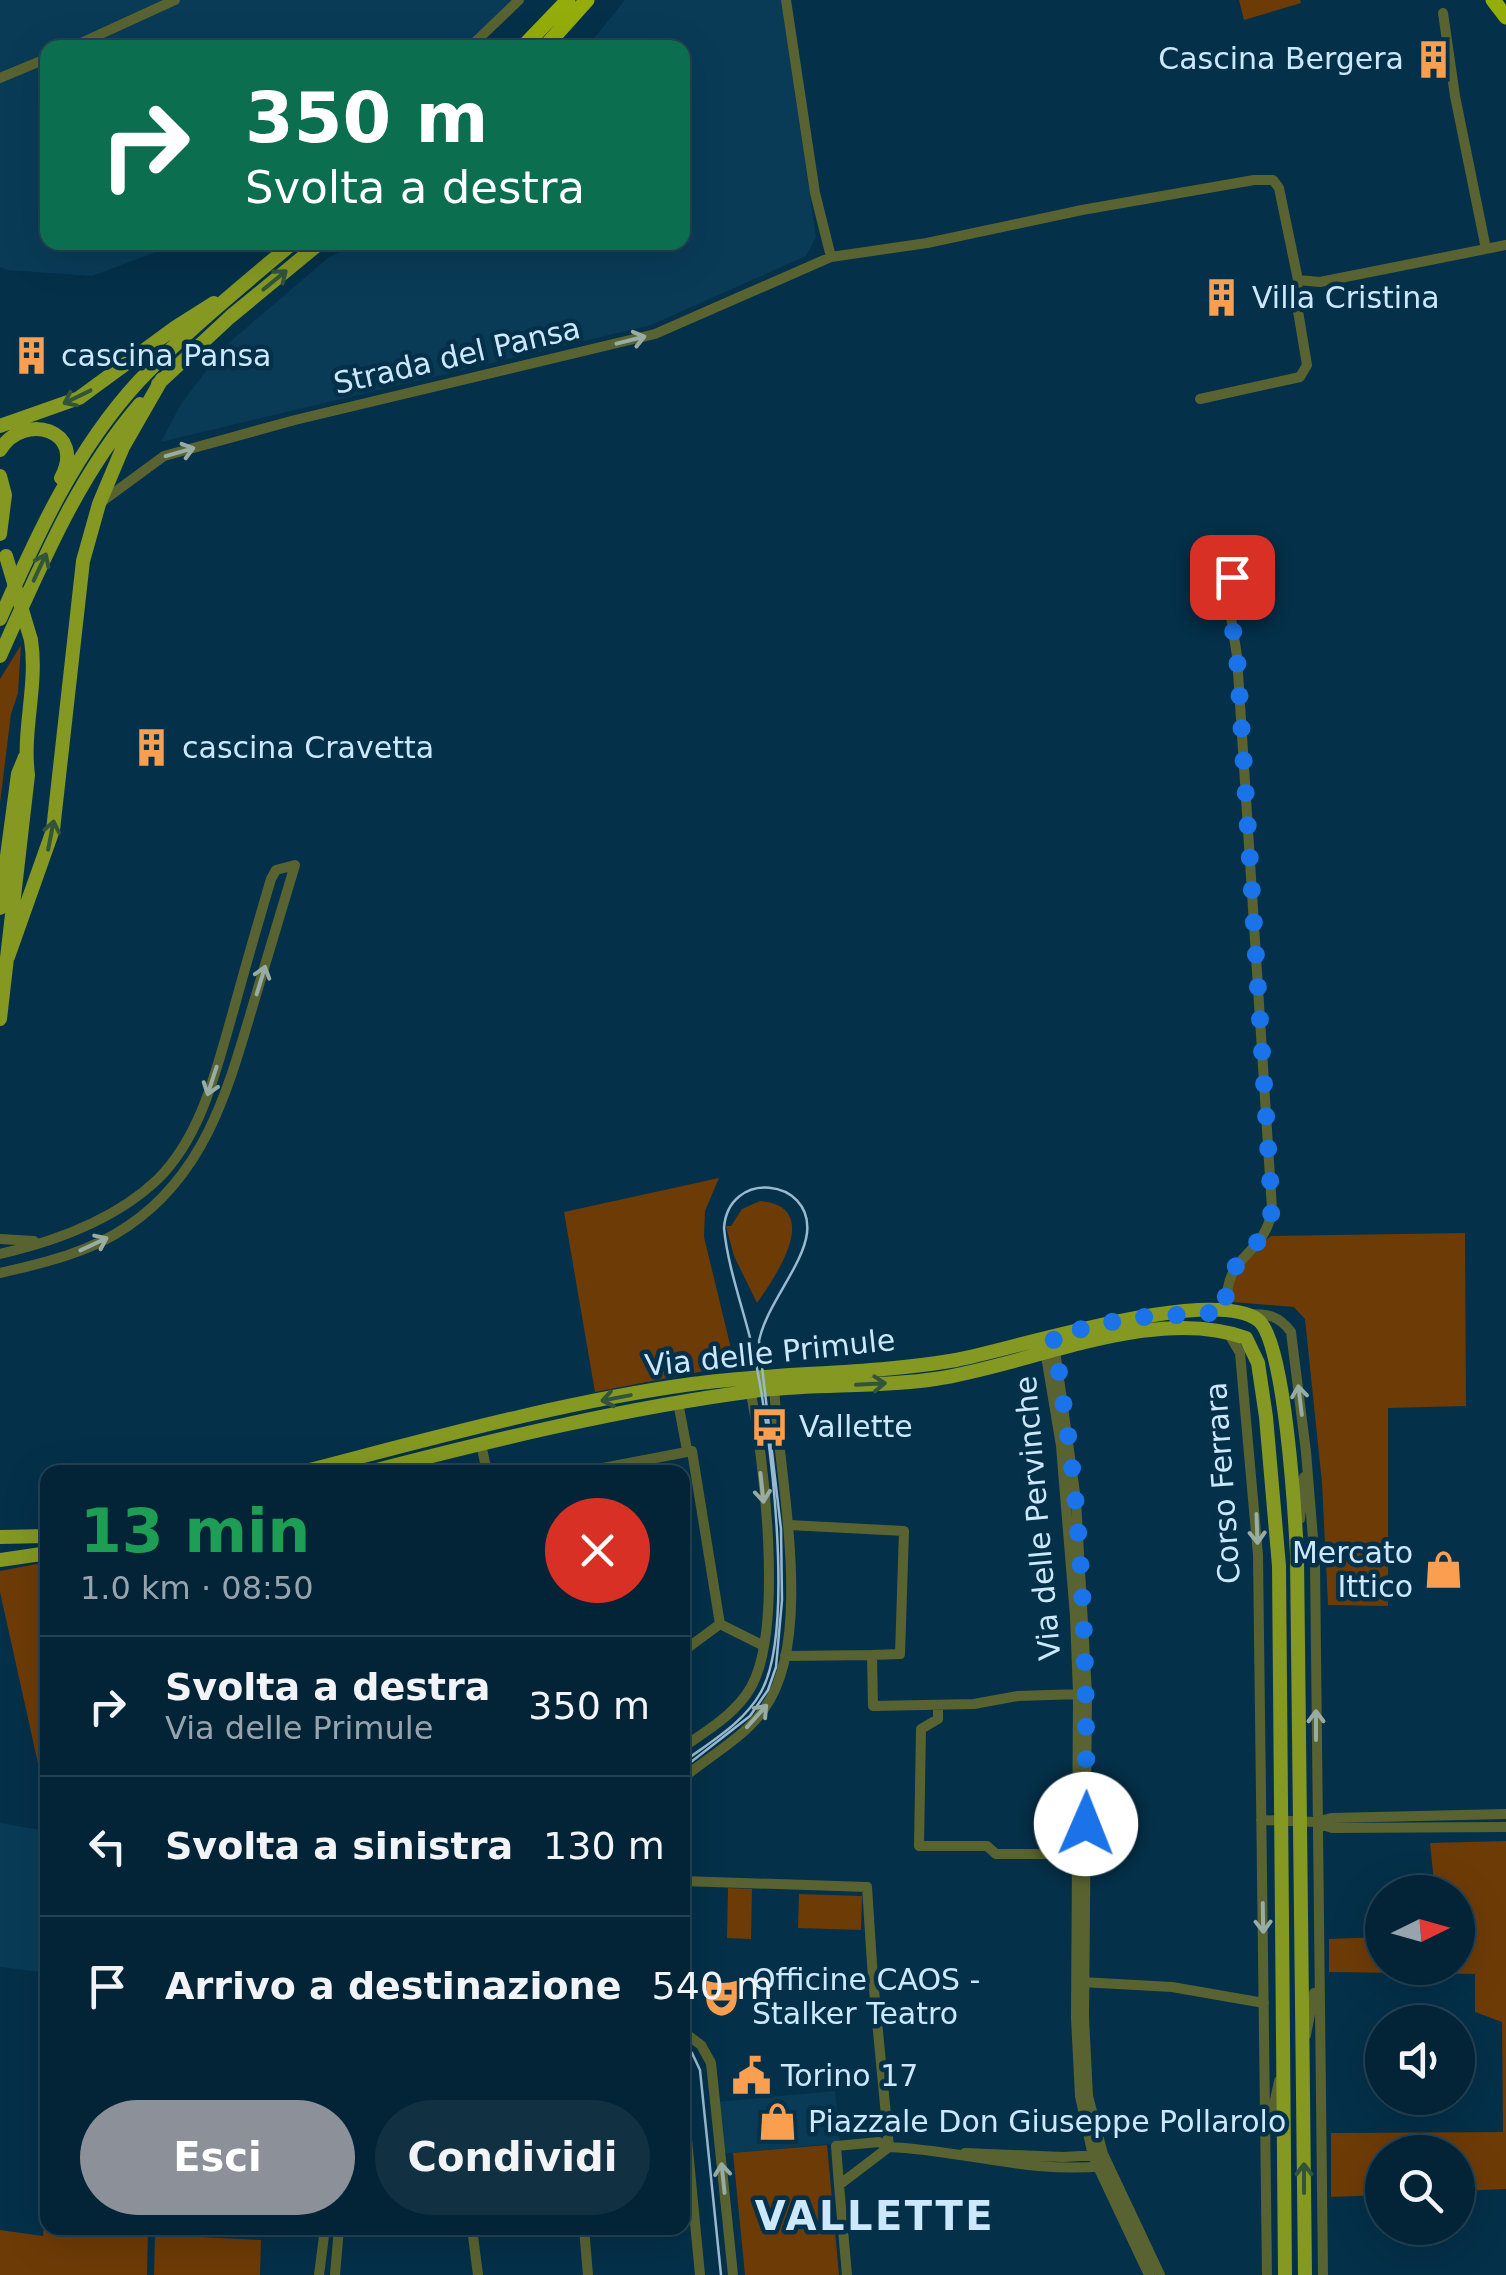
<!DOCTYPE html>
<html lang="it">
<meta charset="utf-8">
<style>
body{margin:0;font-family:"DejaVu Sans",sans-serif;background:#113042;color:#f1f3f6;height:100vh;display:flex;flex-direction:column;font-size:38px;white-space:nowrap}
*{box-sizing:border-box;margin:0}
p{font-size:32px;color:#97a4ad}
.icon{flex:none;width:55px;height:55px;fill:none;stroke:currentColor;stroke-width:2;stroke-linecap:round;stroke-linejoin:round}
.map{position:relative;flex:1;overflow:hidden}
.drawer{position:absolute;left:40px;top:1465px;width:650px;height:770px;display:flex;flex-direction:column;background:#032437;border-radius:20px;box-shadow:0 10px 40px #0002,0 0 0 2px #244152}
.drawer>*{flex:none}
.top-card{position:absolute;left:40px;top:40px;width:650px;height:210px;border-radius:20px;box-shadow:0 10px 40px #0002,0 0 0 2px #244152;background:#0b6e4f;color:#fff;overflow:hidden}
.needle{width:65px;rotate:85deg}
.fabs{position:absolute;left:1365px;top:1875px;display:grid;gap:20px}
.fabs a{display:grid;place-items:center;width:110px;height:110px;border-radius:50%;background:#032437;box-shadow:0 10px 40px #0002,0 0 0 2px #244152;font-size:50px}
.pin{position:absolute;display:grid;place-items:center;width:85px;height:85px;color:#fff;margin:-42px;border-radius:20px;box-shadow:0 5px 15px #0006}
.me{position:absolute;width:110px;margin:-55px;rotate:1deg;stroke-linejoin:round;filter:drop-shadow(0 0 8px #0008)}
.turn{display:flex;align-items:center;gap:35px;height:210px;padding:0 40px;font-size:45px}
.turn .icon{width:130px;height:130px;stroke-width:2.5}
.turn b{display:block;font-size:70px;line-height:85px}
.round{display:grid;place-items:center;flex:none;width:105px;height:105px;border-radius:52px;background:#113042}
.summary{display:flex;align-items:center;justify-content:space-between;height:170px;padding:0 40px}
h1{font-size:60px;font-weight:800;line-height:75px;color:#1e9e55}
.primary-button{display:flex;gap:20px;margin-top:auto;padding:20px 40px}
.primary-button a{flex:1;height:115px;border-radius:60px;background:#8c9099;color:#fff;font-size:40px;font-weight:800;line-height:115px;text-align:center}
.primary-button a+a{background:#113042;color:#f1f3f6}
ul{padding:0;list-style:none}
li{display:flex;align-items:center;gap:30px;height:140px;padding:0 40px;border-top:2px solid #244152}
li div{flex:1}
li b{display:block;font-size:38px}
li em{font-style:normal}
.map>svg:first-child{display:block}
.built{fill:#093b57}
.green{fill:#6d3b06}
.lines{fill:none;stroke-linecap:round;stroke-linejoin:round}
.minor{stroke:#596331;stroke-width:10}
.major{stroke:#849822;stroke-width:14}
.highway{stroke:#95ad0a;stroke-width:15}
.tram{stroke:#98b9cf;stroke-width:2.5}
.major-bridge{stroke:#849822;stroke-width:14}
.oneway{stroke:#31543b}
.oneway2{stroke:#98aca1}
.route{stroke:#1a73e8;stroke-width:18;stroke-dasharray:0 32.4}
.labels{text-anchor:middle;stroke-width:9;stroke-linejoin:round;paint-order:stroke}
.poi-label{font-size:30px;fill:#cbe8fd;stroke:#043049;text-anchor:start}
.street-label{font-size:30px;fill:#cbe8fd;stroke:#043049}
.district-label{font-size:40px;font-weight:bold;letter-spacing:2.5px;fill:#cbe8fd;stroke:#043049}
</style>
<div class="map">
<svg width="1506" height="2275" viewBox="0 0 1506 2275">
<rect width="100%" height="100%" fill="#043049"/>
<path class="built" d="M0,0H519L469,47L48,48V242L165,243L156,252L92,276L7,270L0,267Z
M625,0H781L816,237L806,256L651,325L161,442L181,404L224,347L329,257L362,243L682,242V48L587,47Z
M0,1823L47,1831V1973L0,1967Z
M835,2091L840,2143L721,2154L716,2102Z"/>
<path class="green" d="M1239,0H1300L1301,3L1244,20Z
M21,645L18,693L11,714L0,803V679Z
M719,1178L705,1211L704,1237L735,1365L595,1392L564,1212Z
M760,1201C824,1206 776,1276 757,1303L734,1256L726,1226H731L742,1209Z
M1465,1233L1466,1406L1388,1408V1606L1328,1605L1322,1483L1305,1319L1294,1307L1232,1302C1223,1277 1253,1250 1271,1236Z
M47,1562H48L47,1804L0,1592V1571Z
M1506,1841V2189L1458,2191V2152H1382V2195L1331,2197V2133L1503,2132L1502,2022L1475,2012V1974L1329,1972V1939L1382,1937V1968H1458V1892H1435L1430,1843Z
M728,1888L752,1889L751,1939L727,1938Z
M799,1894L862,1896L861,1930L798,1928Z
M827,2145L839,2275H745L733,2153Z
M47,2196L48,2228H148L147,2275H0V2230L43,2236Z
M155,2235L261,2240L260,2275H154Z"/>
<g class="lines">
<path class="minor" d="M786,0L815,193L831,257
M1443,13L1455,96L1486,249
M70,48L175,0
M469,48L519,0
M0,78L48,58
M1298,280L1320,282L1506,245
M100,503L164,456L295,420L655,334L831,257L927,243L1082,210L1254,180H1273L1279,188L1298,280L1296,299L1307,365L1300,377L1200,399
M0,1239L34,1241
M0,1254C57,1241 115,1220 158,1179C202,1135 216,1070 233,1012C245,968 258,923 271,879L276,870L295,865C281,912 267,958 253,1005C228,1089 206,1173 128,1226C91,1252 44,1263 0,1273
M1227,1312C1222,1251 1265,1259 1272,1209L1237,656L1227,591L1232,577
M1248,1314C1267,1314 1279,1315 1291,1332L1306,1452L1315,1563L1323,2275
M1227,1331L1240,1353L1258,1555L1267,2275
M1054,1343L1076,1500L1087,1694L1084,2018L1088,2096L1103,2154L1160,2275
M1045,1350L1061,1446L1075,1616L1078,1693L1076,2018L1080,2096L1093,2156L1149,2275
M678,1402L687,1450
M481,1444L487,1472
M582,1472L692,1451L720,1624L764,1646
M1300,1519L1304,1477
M789,1525L904,1531L900,1654L872,1655
M682,1652L720,1624
M785,1656L872,1655L873,1706L974,1704L1018,1696L1081,1694
M938,1705V1719L921,1729L919,1846H987L996,1854H1080
M682,1748C706,1731 736,1714 751,1687C784,1629 764,1456 750,1389
M682,1779C709,1756 744,1738 764,1709C817,1637 777,1469 774,1384
M1261,1820L1316,1822L1331,1818L1506,1814
M1317,1823L1332,1828L1506,1827
M682,1881L867,1887L873,1979L889,2147
M1081,1982L1172,1987L1264,2003
M682,2031L701,2045L711,2063L733,2275
M1306,2035L1314,1993
M682,2087L700,2275
M1270,2123L1279,2081
M889,2147L839,2185L836,2146L879,2142L889,2147C961,2150 1031,2174 1104,2166
M965,2153L1063,2157L1098,2155
M839,2185L847,2275
M472,2228L478,2275
M584,2228L588,2275
M319,2275L325,2228
M335,2275L339,2228"/>
<path class="major" d="M158,384L230,317L321,242
M0,426L79,398L176,327L214,303
M0,450C24,411 87,430 61,478
M0,476L5,495L0,534
M0,619C37,535 76,449 139,381C186,331 242,286 294,242
M0,656C40,568 76,478 140,404
M0,908L18,774L25,757
M8,957L53,830L83,561L99,504L123,447L162,379
M0,1019L28,775C22,730 38,685 31,640
M302,1472C430,1439 561,1402 692,1384C780,1372 869,1375 956,1360C1015,1349 1211,1285 1258,1320C1285,1340 1295,1515 1297,1555L1305,2275
M369,1472C497,1439 624,1408 754,1391C814,1383 875,1388 935,1379C1030,1365 1154,1304 1246,1338L1258,1363L1266,1417L1279,1566L1285,2275
M0,1537L48,1536
M0,1560L48,1553"/>
<path class="highway" d="M1493,0L1506,17
M522,48L568,0
M544,48L587,0"/>
<path class="tram" d="M682,1763C710,1742 744,1723 761,1692C796,1629 770,1426 754,1354C745,1313 728,1270 724,1228C728,1169 813,1178 807,1233C803,1266 766,1305 759,1341L781,1529L782,1600L776,1667L768,1690L750,1716L682,1769
M682,2044L692,2053L700,2070L721,2275"/>
<path class="major-bridge" d="M6,556L31,640"/>
</g>
<defs><path id="oneway-shaft" d="M-6 0H5M1.5-3L5.5 0L1.5 3" fill="none" stroke-width="1.6" stroke-linecap="round" stroke-linejoin="round" transform="scale(2.5)"/></defs>
<g class="oneway">
<use href="#oneway-shaft" transform="translate(275 280) rotate(-39)"/>
<use href="#oneway-shaft" transform="translate(77 397) rotate(154)"/>
<use href="#oneway-shaft" transform="translate(40 567) rotate(-65)"/>
<use href="#oneway-shaft" transform="translate(51 835) rotate(-79)"/>
<use href="#oneway-shaft" transform="translate(871 1384) rotate(-3)"/>
<use href="#oneway-shaft" transform="translate(616 1398) rotate(169)"/>
<use href="#oneway-shaft" transform="translate(1304 2178) rotate(-90)"/>
</g>
<g class="oneway2">
<use href="#oneway-shaft" transform="translate(631 340) rotate(-14)"/>
<use href="#oneway-shaft" transform="translate(180 452) rotate(-16)"/>
<use href="#oneway-shaft" transform="translate(261 980) rotate(-73)"/>
<use href="#oneway-shaft" transform="translate(212 1081) rotate(108)"/>
<use href="#oneway-shaft" transform="translate(94 1244) rotate(-25)"/>
<use href="#oneway-shaft" transform="translate(1300 1400) rotate(-97)"/>
<use href="#oneway-shaft" transform="translate(762 1488) rotate(84)"/>
<use href="#oneway-shaft" transform="translate(1257 1529) rotate(88)"/>
<use href="#oneway-shaft" transform="translate(757 1716) rotate(-48)"/>
<use href="#oneway-shaft" transform="translate(1316 1725) rotate(-90)"/>
<use href="#oneway-shaft" transform="translate(1263 1918) rotate(89)"/>
<use href="#oneway-shaft" transform="translate(723 2178) rotate(-96)"/>
</g>
<g class="lines">
<path class="route" d="M1086,1824C1087,1692 1085,1559 1067,1427C1062,1397 1059,1366 1053,1336L1128,1318L1226,1312C1221,1251 1264,1259 1272,1209L1237,656L1227,591L1232,577"/>
</g>
<defs>
<symbol id="building-bare" viewBox="-9 -9 18 18"><path d="M-4-6H4V6H1V3H-1V6H-4ZM-2.5-4.3h1.7v1.8h-1.7ZM.8-4.3h1.7v1.8H.8ZM-2.5-1h1.7V.8h-1.7ZM.8-1h1.7V.8H.8Z" fill="#fa9f4f" stroke="#043049" stroke-width="2.5" paint-order="stroke"/></symbol>
<symbol id="bus-bare" viewBox="-9 -9 18 18"><path d="M-5-6H5V4H4V6H2V4H-2V6H-4V4H-5ZM-3.5-4V0h7V-4ZM-3.5 1.2v1.5H-2V1.2ZM2 1.2v1.5H3.5V1.2Z" fill="#fa9f4f" stroke="#043049" stroke-width="2.5" paint-order="stroke"/></symbol>
<symbol id="shop-bare" viewBox="-9 -9 18 18"><path d="M-5-2.5h2.3a2.7 3.5 0 0 1 5.4 0H5L5.5 6h-11ZM-1.5-2.5h3a1.5 2.3 0 0 0-3 0Z" fill="#fa9f4f" stroke="#043049" stroke-width="2.5" paint-order="stroke"/></symbol>
<symbol id="theatre-bare" viewBox="-9 -9 18 18"><path d="M-5-5.5Q0-4 5-5.5V0Q5 5 0 6Q-5 5-5 0ZM-3.3-2.5H-1v1.5H-3.3ZM1-2.5H3.3v1.5H1ZM-2.8 1Q0 5.5 2.8 1Z" fill="#fa9f4f" stroke="#043049" stroke-width="2.5" paint-order="stroke"/></symbol>
<symbol id="civic-bare" viewBox="-9 -9 18 18"><path d="M-.6-6.5H3V-4.5H.6V-3L4-1V1h2V6H-6V1h2V-1L-.6-3ZM-1.2 2.5V6h2.4V2.5Z" fill="#fa9f4f" stroke="#043049" stroke-width="2.5" paint-order="stroke"/></symbol>
</defs>
<g fill-rule="evenodd">
<use href="#building-bare" x="1406" y="32" width="55" height="55"/>
<use href="#building-bare" x="1194" y="270" width="55" height="55"/>
<use href="#building-bare" x="4" y="328" width="55" height="55"/>
<use href="#building-bare" x="124" y="720" width="55" height="55"/>
<use href="#bus-bare" x="742" y="1400" width="55" height="55"/>
<use href="#shop-bare" x="1416" y="1542" width="55" height="55"/>
<use href="#theatre-bare" x="694" y="1970" width="55" height="55"/>
<use href="#civic-bare" x="724" y="2048" width="55" height="55"/>
<use href="#shop-bare" x="750" y="2094" width="55" height="55"/>
</g>
<g class="labels">
<g class="poi-label">
<text x="1404" y="69" text-anchor="end">Cascina Bergera</text>
<text x="1252" y="308">Villa Cristina</text>
<text x="61" y="366">cascina Pansa</text>
<text x="182" y="758">cascina Cravetta</text>
<text x="799" y="1437">Vallette</text>
<text x="1413" y="1563" text-anchor="end">Mercato<tspan x="1413" dy="34">Ittico</tspan></text>
<text x="752" y="1990">Officine CAOS -<tspan x="752" dy="34">Stalker Teatro</tspan></text>
<text x="781" y="2086">Torino 17</text>
<text x="808" y="2132">Piazzale Don Giuseppe Pollarolo</text>
</g>
<g class="street-label">
<text transform="translate(457 356) rotate(-13)" y="10">Strada del Pansa</text>
<text transform="translate(770 1353) rotate(-6)" y="10">Via delle Primule</text>
<text transform="translate(1223 1483) rotate(-94)" y="10">Corso Ferrara</text>
<text transform="translate(1038 1518) rotate(-95)" y="10">Via delle Pervinche</text>
</g>
<g class="district-label">
<text x="875" y="2230">VALLETTE</text>
</g>
</g>
</svg>
<div class="fabs">
<a><svg class="needle" viewBox="-14 -14 28 28"><path d="M0-13l5 13h-10z" fill="#e53935"/><path d="M0 13l5-13h-10z" fill="#97a4ad"/></svg></a>
<a><svg class="icon" aria-label="sound" viewBox="0 0 24 24"><path d="M4 9h4l5-4v14l-5-4H4zM17 9q2 3 0 6"/></svg></a>
<a><svg class="icon" aria-label="search" viewBox="0 0 24 24"><circle cx="10" cy="10" r="6"/><path d="M15 15l6 6"/></svg></a>
</div>
<div class="pin" style="left:1232px;top:577px;background:#d93025"><svg class="icon" aria-label="arrive" viewBox="0 0 24 24"><path d="M6 21V4h12l-3 4 3 4H6"/></svg></div>
<svg class="me" style="left:1086px;top:1824px" viewBox="-20 -20 40 40"><circle r="19" fill="#fff"/><path d="M0-13L10 11 0 6-10 11z" fill="#1a73e8"/></svg>
<div class="top-card">
<div class="turn"><svg class="icon" aria-label="right" viewBox="0 0 24 24"><path d="M7 20v-9h11M14 6l5 5-5 5"/></svg><div><b>350 m</b>Svolta a destra</div></div>
</div>
<section class="drawer">
<div class="summary"><div><h1>13 min</h1><p>1.0 km · 08:50</p></div><a class="round" style="background:#d93025;color:#fff"><svg class="icon" aria-label="close" viewBox="0 0 24 24"><path d="M6 6l12 12M18 6L6 18"/></svg></a></div>
<ul>
<li><svg class="icon" aria-label="right" viewBox="0 0 24 24"><path d="M7 20v-9h11M14 6l5 5-5 5"/></svg><div><b>Svolta a destra</b><p>Via delle Primule</p></div><em>350 m</em></li>
<li><svg class="icon" aria-label="left" viewBox="0 0 24 24"><path d="M17 20v-9H6M10 6l-5 5 5 5"/></svg><div><b>Svolta a sinistra</b></div><em>130 m</em></li>
<li><svg class="icon" aria-label="arrive" viewBox="0 0 24 24"><path d="M6 21V4h12l-3 4 3 4H6"/></svg><div><b>Arrivo a destinazione</b></div><em>540 m</em></li>
</ul>
<div class="primary-button"><a>Esci</a><a>Condividi</a></div>
</section>
</div>
